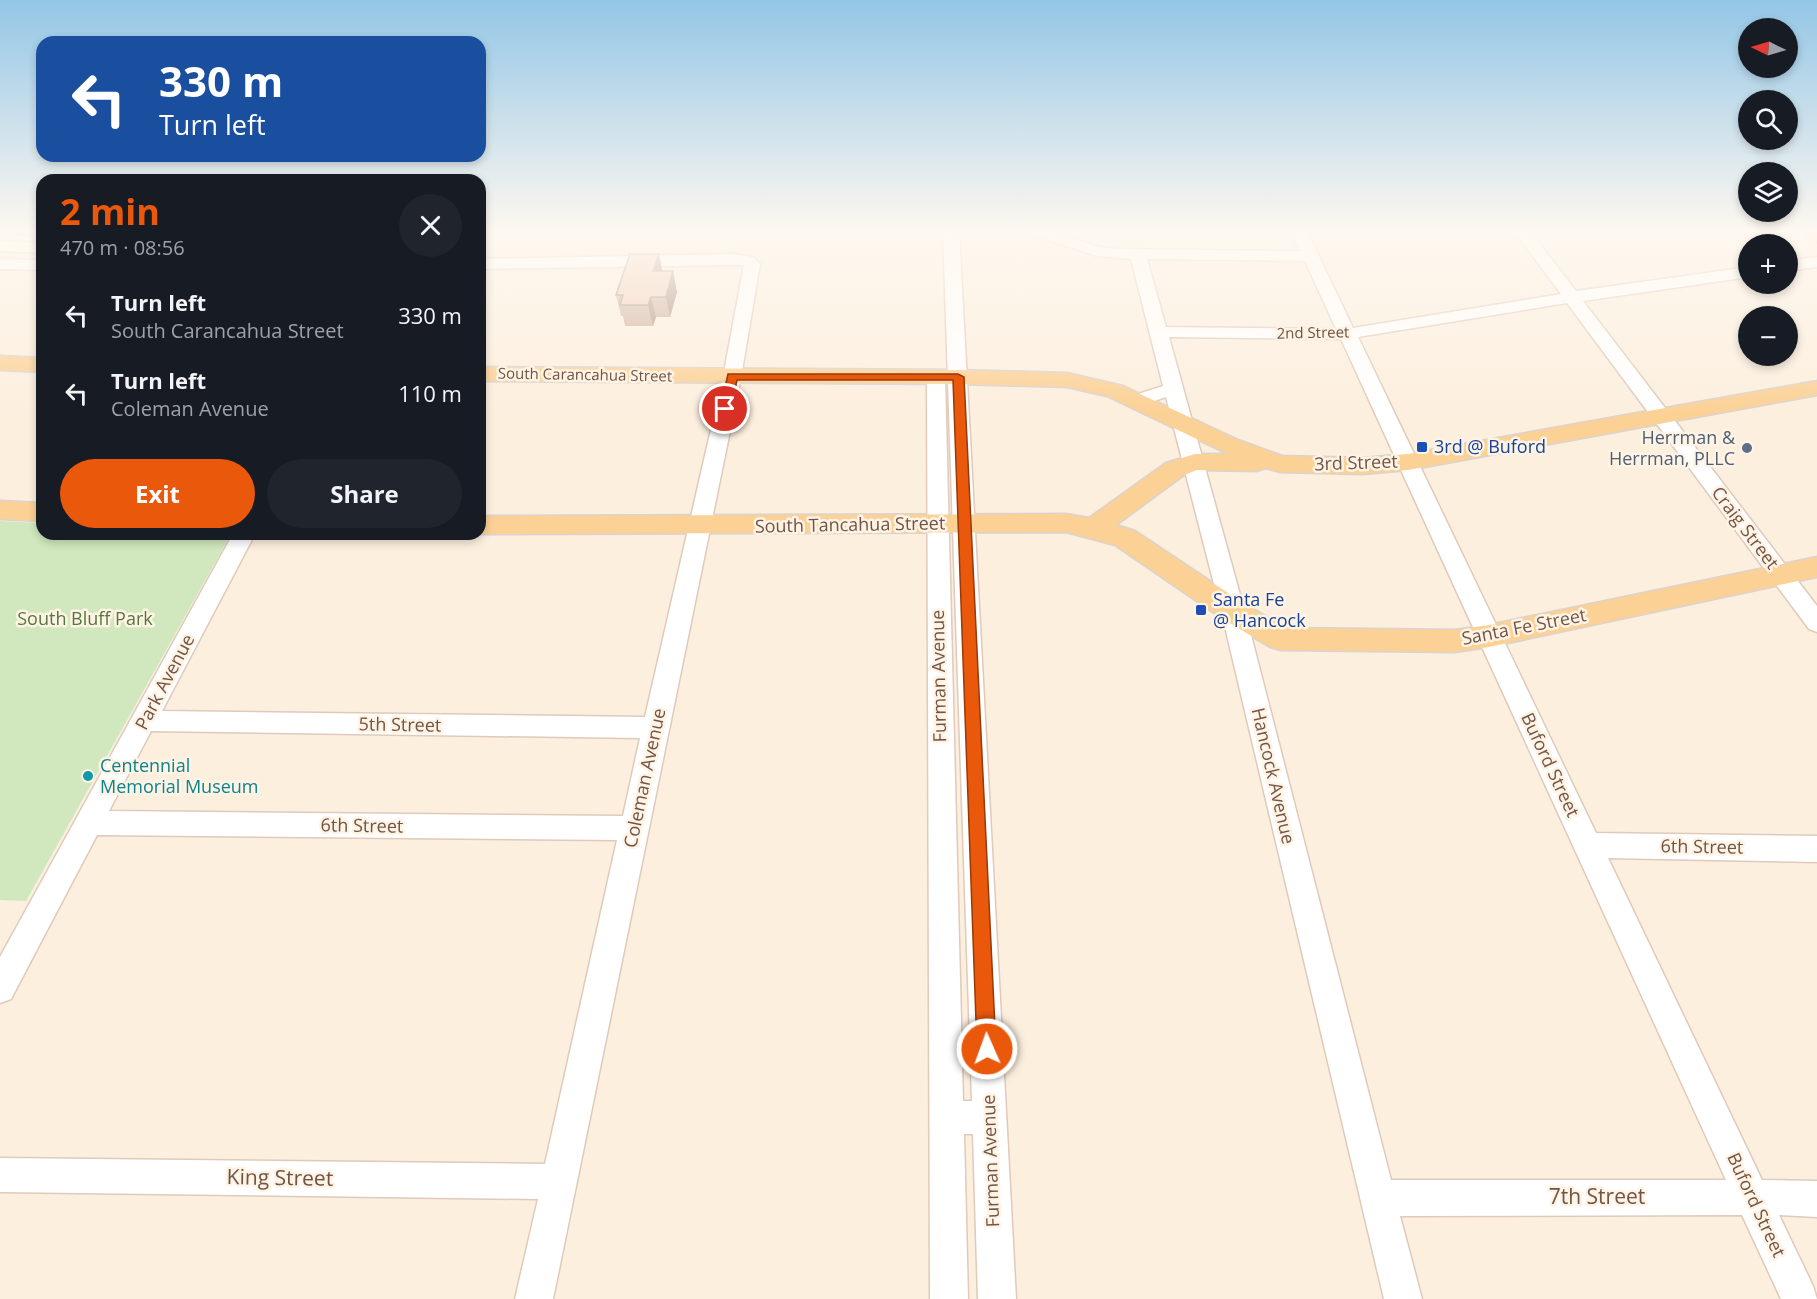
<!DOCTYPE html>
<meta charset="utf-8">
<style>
body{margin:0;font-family:"Open Sans",sans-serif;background:#20242c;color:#f1f3f6;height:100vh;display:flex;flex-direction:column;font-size:22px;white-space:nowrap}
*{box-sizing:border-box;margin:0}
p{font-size:20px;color:#9ea1a6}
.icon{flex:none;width:33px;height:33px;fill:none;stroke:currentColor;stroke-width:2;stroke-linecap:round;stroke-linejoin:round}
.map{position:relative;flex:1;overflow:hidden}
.drawer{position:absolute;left:36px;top:174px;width:450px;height:366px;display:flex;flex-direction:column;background:#171b24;border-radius:18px;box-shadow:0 3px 9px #0003}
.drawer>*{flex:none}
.banner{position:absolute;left:36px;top:36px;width:450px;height:126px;border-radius:18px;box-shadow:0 3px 9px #0003;background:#1a4fa0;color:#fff;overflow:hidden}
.needle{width:39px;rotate:275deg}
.fabs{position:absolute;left:1738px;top:18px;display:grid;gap:12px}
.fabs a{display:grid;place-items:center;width:60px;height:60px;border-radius:50%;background:#171b24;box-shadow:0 3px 9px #0003;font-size:30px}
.pin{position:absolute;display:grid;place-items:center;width:51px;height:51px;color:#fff;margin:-26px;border:3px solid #fff;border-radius:50%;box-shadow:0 2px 6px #0007}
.me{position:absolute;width:66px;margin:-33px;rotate:358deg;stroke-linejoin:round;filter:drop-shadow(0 0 4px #0008)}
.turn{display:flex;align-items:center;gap:21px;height:126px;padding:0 24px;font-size:27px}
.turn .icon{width:78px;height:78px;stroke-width:2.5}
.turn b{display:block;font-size:42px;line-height:51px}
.round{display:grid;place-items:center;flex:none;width:63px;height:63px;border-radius:32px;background:#20242c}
.head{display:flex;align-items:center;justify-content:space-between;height:102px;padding:0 24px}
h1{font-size:36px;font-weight:700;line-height:45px;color:#ea580c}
.action{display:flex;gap:12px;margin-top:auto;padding:12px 24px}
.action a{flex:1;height:69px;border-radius:36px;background:#ea580c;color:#fff;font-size:24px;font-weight:700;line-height:69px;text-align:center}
.action a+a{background:#20242c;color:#f1f3f6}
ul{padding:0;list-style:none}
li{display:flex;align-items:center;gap:18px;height:78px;padding:0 24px}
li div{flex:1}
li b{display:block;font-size:22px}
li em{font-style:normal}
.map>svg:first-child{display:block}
.green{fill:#d1e8be}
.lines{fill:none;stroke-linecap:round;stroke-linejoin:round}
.minor-casing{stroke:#dfcabb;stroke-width:3}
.major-casing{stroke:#dad3cf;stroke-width:3}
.minor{fill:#fff;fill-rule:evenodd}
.major{fill:#fbd196;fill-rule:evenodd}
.wall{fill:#cfaf9d}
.shaded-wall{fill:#a98e7f}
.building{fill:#f1cbb6;stroke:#a98e7f;stroke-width:1.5}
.route{fill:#ea580c;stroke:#983908;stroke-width:1.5}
.transit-dot{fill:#1a4fb4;stroke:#fff3e4;stroke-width:2}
.service-dot{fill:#5c6f8a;stroke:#fff3e4;stroke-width:2}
.culture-dot{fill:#0f9aa8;stroke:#fff3e4;stroke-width:2}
.labels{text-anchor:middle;stroke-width:5;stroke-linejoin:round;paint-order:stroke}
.far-street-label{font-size:15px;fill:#715447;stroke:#fff3e4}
.service-label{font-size:18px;fill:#4e5e75;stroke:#fff3e4;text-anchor:end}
.transit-label{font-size:18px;fill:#164399;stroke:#fff3e4;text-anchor:start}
.street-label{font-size:18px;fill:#715447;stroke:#fff3e4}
.park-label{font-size:18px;fill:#53783f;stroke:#fff3e4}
.culture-label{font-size:18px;fill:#0d838f;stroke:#fff3e4;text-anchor:start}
.near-street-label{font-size:21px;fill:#715447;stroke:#fff3e4}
</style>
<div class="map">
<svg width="1817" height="1299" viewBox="0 0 1817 1299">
<rect width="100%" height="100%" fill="#fcefde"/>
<path class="green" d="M0,521L42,523V534H231L26,901L0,900Z"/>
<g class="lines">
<defs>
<path id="minor" d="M943,231H959L1016,1299H978L973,1134H964L968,1299H930L927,377L929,373H943L945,377L963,1101H972Z
M1027,231H1051L1099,247L1116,249L1300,251L1291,231H1307L1353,328L1561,294L1514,231H1530L1576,291L1749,267V277L1583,301L1817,606V632L1809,629L1567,303L1358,337L1596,833L1817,836V862L1608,858L1762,1180L1817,1181V1217L1779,1215L1813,1286L1817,1299H1781L1742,1215L1400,1216L1422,1299H1384L1226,631L1166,397L1136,407L1129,405L1127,401L1129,397L1163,386L1131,259L1097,256L1030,234ZM1147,259L1305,261L1336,329L1166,327ZM1169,337L1341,339L1726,1180H1391L1250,631Z
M0,241L42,243V253L0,251Z
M731,254L753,257L760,264L741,377L553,1299H515L538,1199L0,1192V1158L545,1164L617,840L97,835L11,999L0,1003V957L233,534H255L162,711L645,717L723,377L744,265L480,269V259ZM151,731L640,738L623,816L109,811Z
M1817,257V267L1788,271V261Z
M0,259L42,260V270L0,269Z"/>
<path id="major" d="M1801,231H1817V243L1810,241Z
M0,356L42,358V372L0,370Z
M480,367L959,370L1067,373L1123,386L1238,440L1282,456L1363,458L1408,454L1817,381V395L1408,470L1363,474L1280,472L1266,468L1256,471L1197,470L1184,475L1116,525L1135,531L1243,603L1286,628L1455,630L1489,625L1817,557V577L1489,647L1455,652L1281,650L1270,647L1223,619L1115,545L1066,532L480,534V516L1066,514L1089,518L1166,463L1195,454H1228L1107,396L1067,387L959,384L480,381Z
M0,501L42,503V521L0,519Z"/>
</defs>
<use href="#minor" class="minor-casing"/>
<use href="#major" class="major-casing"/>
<use href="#minor" class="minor"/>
<use href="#major" class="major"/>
</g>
<path class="wall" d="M10,231H42V237L13,236Z
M1146,231H1172L1171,234H1147Z
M662,271L677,292L670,317H656L653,326H625L623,316H621L616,295Z"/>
<path class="shaded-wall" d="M659,254L663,274L653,271Z
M673,271L677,292L670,317L666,297Z
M651,297L656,317L653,326L648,305Z"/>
<path class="building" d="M630,254H659L653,271H673L666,297H651L648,305H620L623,295H616Z"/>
<linearGradient id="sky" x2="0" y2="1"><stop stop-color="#93c6e6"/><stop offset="0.56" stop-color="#fef8f0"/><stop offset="1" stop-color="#fef8f0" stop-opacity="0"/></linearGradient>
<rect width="1817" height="413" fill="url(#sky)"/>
<path class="route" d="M728,374H958L964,377L996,1049L993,1056L987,1058L980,1056L977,1049L953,380H737L731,409L725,412L720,409Z"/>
<g class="transit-dot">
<rect x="1416" y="441" width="12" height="12" rx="3"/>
<rect x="1195" y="604" width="12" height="12" rx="3"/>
</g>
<circle class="service-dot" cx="1747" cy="448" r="6"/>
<circle class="culture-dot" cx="88" cy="776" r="6"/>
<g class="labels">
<g class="far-street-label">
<text transform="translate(1313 333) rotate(-1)" y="5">2nd Street</text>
<text transform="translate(585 375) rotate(1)" y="5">South Carancahua Street</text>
</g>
<g class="service-label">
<text x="1735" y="444">Herrman &amp;<tspan x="1735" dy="21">Herrman, PLLC</tspan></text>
</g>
<g class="transit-label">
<text x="1434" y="453">3rd @ Buford</text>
<text x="1213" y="606">Santa Fe<tspan x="1213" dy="21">@ Hancock</tspan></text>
</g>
<g class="street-label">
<text transform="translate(1356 463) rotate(-2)" y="6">3rd Street</text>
<text transform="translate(850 525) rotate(-1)" y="6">South Tancahua Street</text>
<text transform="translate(1745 528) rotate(53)" y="6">Craig Street</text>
<text transform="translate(1524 627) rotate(-11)" y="6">Santa Fe Street</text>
<text transform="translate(939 676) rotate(-91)" y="6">Furman Avenue</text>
<text transform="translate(165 682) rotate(-62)" y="6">Park Avenue</text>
<text transform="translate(400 725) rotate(1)" y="6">5th Street</text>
<text transform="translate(1550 765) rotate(65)" y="6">Buford Street</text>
<text transform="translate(1273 776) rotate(77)" y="6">Hancock Avenue</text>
<text transform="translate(645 778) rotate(-78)" y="6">Coleman Avenue</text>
<text transform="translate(362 826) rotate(1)" y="6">6th Street</text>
<text transform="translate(1702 847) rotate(1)" y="6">6th Street</text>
<text transform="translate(991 1161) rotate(-92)" y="6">Furman Avenue</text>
<text transform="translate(1756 1205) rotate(65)" y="6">Buford Street</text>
</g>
<g class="park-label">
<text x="85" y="625">South Bluff Park</text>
</g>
<g class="culture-label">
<text x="100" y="772">Centennial<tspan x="100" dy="21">Memorial Museum</tspan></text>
</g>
<g class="near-street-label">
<text transform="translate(280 1178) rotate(1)" y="7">King Street</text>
<text x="1597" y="1204">7th Street</text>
</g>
</g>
</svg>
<div class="fabs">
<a><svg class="needle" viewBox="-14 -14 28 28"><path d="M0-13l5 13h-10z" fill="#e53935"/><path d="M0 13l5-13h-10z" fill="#9ea1a6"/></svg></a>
<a><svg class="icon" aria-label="search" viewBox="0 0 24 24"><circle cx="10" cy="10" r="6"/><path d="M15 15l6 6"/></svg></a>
<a><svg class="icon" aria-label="layers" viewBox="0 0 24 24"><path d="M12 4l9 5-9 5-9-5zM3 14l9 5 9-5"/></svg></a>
<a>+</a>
<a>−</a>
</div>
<div class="pin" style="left:725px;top:409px;background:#d93025"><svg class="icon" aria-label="arrive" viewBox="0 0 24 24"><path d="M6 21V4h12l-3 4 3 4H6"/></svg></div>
<svg class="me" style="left:987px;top:1049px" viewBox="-20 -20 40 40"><circle r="17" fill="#ea580c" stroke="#fff" stroke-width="3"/><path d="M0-11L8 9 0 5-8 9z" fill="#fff"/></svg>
<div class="banner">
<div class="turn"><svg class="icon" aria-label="left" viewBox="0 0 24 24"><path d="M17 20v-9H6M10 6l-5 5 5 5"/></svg><div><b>330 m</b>Turn left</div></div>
</div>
<section class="drawer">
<div class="head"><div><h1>2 min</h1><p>470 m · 08:56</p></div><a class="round"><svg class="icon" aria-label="close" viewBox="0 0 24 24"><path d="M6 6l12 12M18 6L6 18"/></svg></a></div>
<ul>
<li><svg class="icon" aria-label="left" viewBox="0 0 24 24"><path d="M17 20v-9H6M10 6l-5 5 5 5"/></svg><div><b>Turn left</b><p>South Carancahua Street</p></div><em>330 m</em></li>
<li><svg class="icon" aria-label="left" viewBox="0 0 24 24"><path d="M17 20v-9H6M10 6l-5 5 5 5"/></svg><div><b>Turn left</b><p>Coleman Avenue</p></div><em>110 m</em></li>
</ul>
<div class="action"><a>Exit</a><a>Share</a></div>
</section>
</div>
